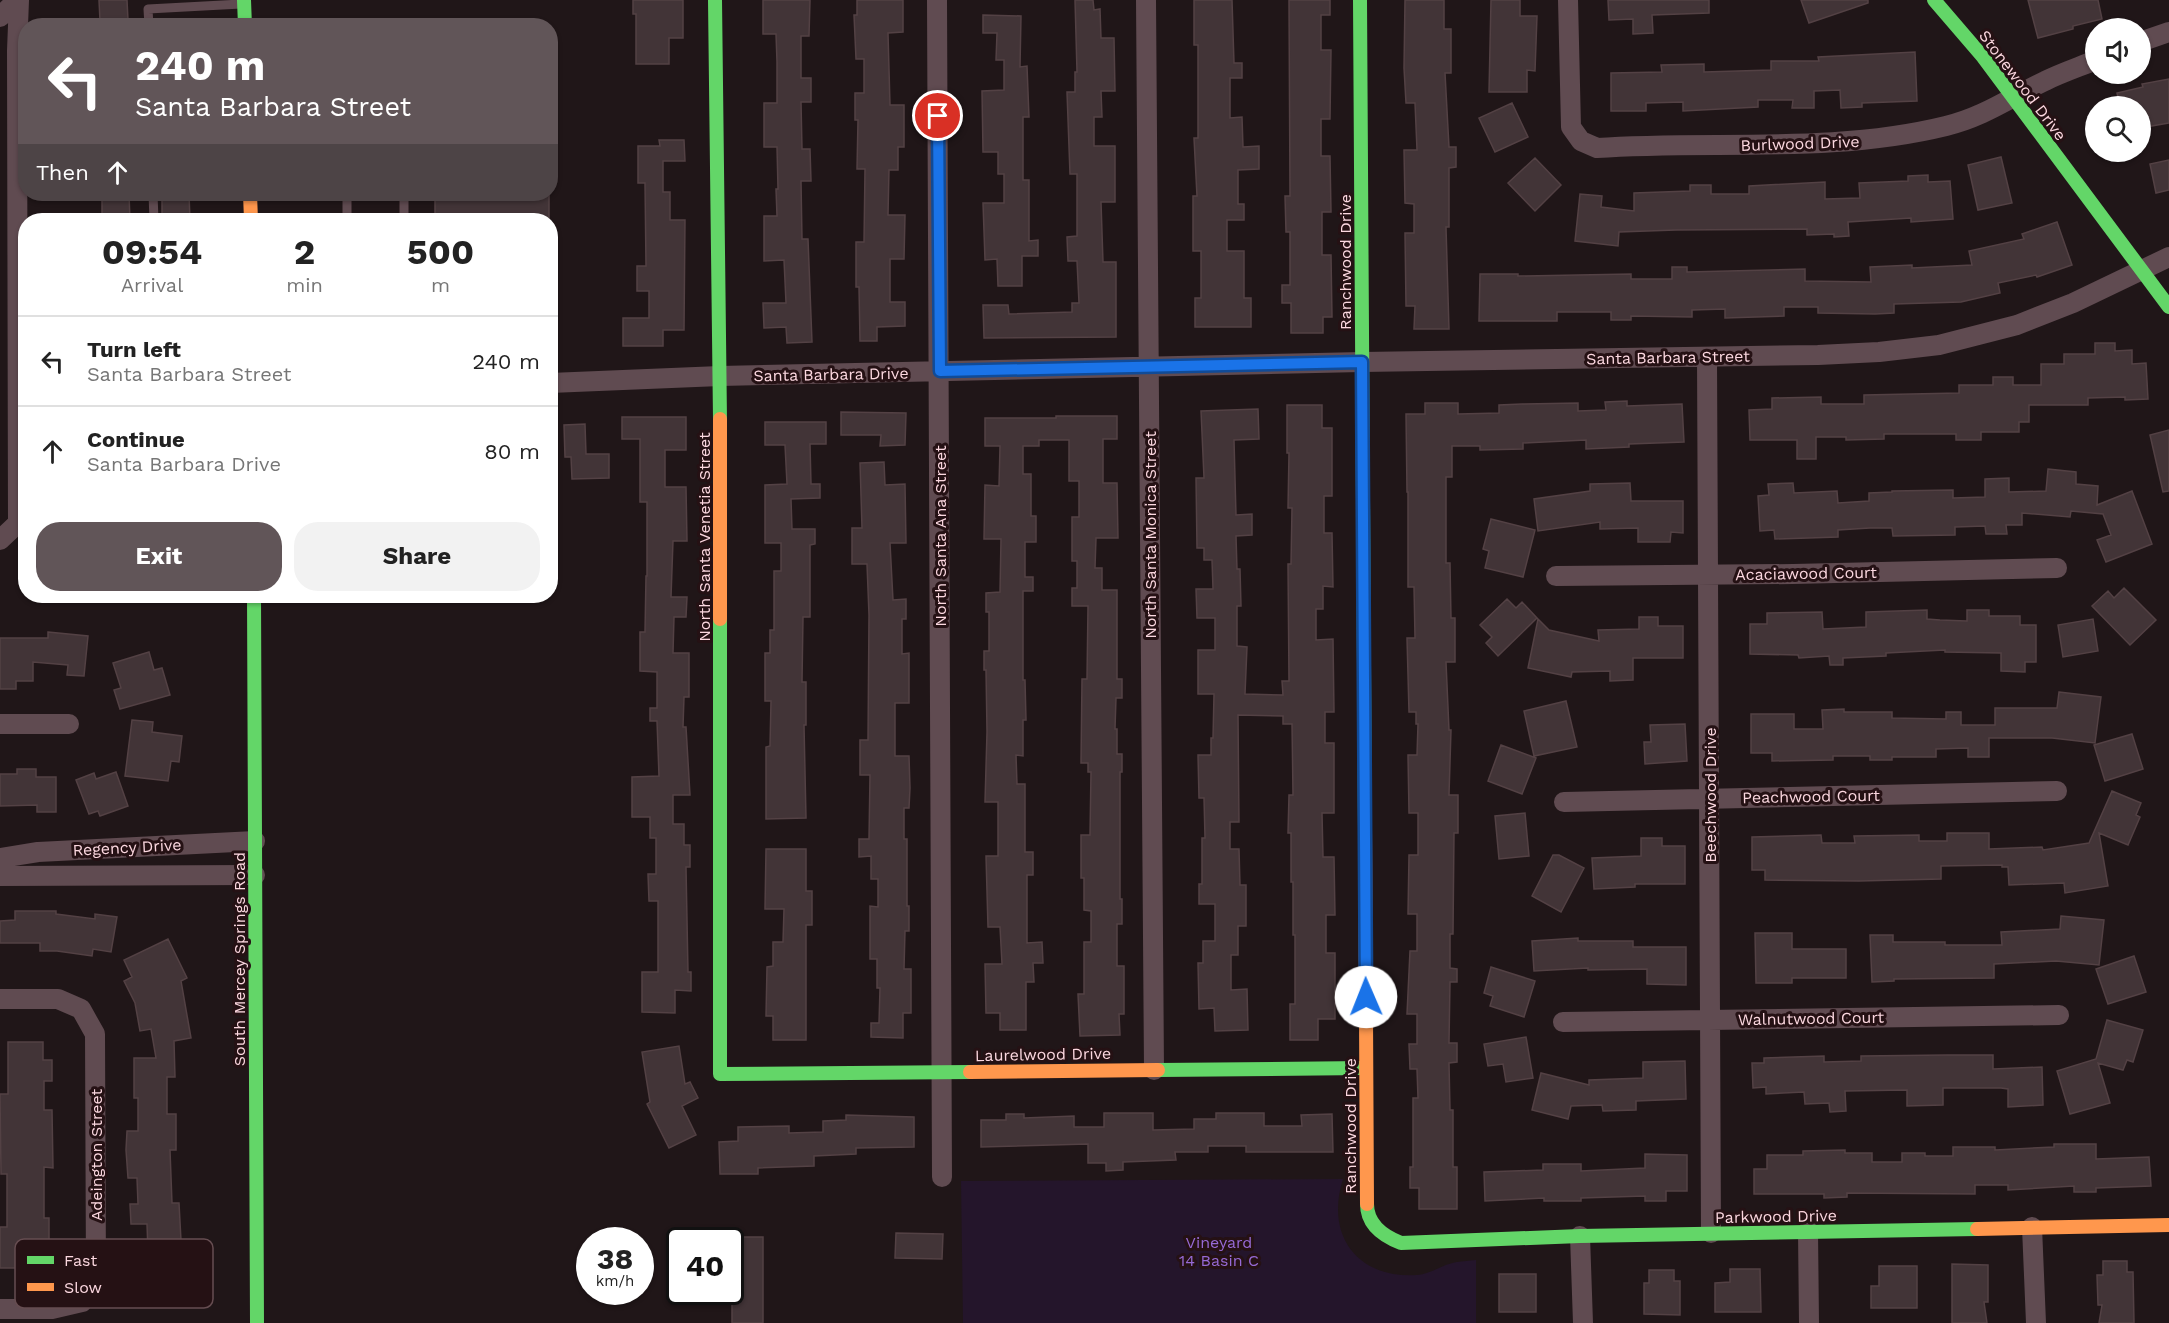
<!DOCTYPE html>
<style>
body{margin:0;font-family:"Work Sans",sans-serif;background:#f2f2f2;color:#222;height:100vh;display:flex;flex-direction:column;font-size:22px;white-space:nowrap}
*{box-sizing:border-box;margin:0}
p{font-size:20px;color:#767676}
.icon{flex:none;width:33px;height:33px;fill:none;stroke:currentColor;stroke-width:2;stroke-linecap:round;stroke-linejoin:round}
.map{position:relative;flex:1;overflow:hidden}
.panel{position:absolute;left:18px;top:213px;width:540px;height:390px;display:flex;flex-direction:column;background:#fff;border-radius:24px;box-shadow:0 2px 4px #0004}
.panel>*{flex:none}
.guide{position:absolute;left:18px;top:18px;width:540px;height:183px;border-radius:24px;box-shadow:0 2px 4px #0004;background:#615558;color:#fff;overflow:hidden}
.buttons{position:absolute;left:2085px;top:18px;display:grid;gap:12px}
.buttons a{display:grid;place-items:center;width:66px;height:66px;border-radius:50%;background:#fff;box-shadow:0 2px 4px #0004;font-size:30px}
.speed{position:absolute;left:576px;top:1227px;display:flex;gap:12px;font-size:30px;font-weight:700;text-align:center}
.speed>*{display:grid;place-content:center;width:78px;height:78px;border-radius:50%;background:#fff;box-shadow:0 2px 4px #0004;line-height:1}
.speed small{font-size:15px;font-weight:400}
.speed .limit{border:3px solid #111;border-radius:9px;background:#fff;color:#111}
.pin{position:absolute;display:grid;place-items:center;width:51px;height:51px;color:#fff;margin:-26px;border:3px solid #fff;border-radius:50%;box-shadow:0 2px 6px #0007}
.me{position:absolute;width:66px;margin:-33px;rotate:359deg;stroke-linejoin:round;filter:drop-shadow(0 0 4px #0008)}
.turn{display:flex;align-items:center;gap:21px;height:126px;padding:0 18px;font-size:27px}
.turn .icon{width:78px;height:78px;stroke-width:2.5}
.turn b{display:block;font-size:42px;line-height:51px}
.then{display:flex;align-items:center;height:57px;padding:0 18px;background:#0003;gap:12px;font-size:22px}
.eta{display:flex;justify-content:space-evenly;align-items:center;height:102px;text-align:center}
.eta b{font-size:36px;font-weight:700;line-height:42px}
.action{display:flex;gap:12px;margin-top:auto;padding:12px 18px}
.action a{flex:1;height:69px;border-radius:24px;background:#615558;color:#fff;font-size:24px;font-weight:700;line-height:69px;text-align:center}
.action a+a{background:#f2f2f2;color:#222}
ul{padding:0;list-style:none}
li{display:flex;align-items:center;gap:18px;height:90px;padding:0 18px;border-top:2px solid #e0e0e0}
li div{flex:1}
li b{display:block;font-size:22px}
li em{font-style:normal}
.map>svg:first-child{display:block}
.green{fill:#24152b}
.building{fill:#423437;stroke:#534144;stroke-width:1.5}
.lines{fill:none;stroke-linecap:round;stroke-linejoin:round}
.lane{stroke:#604b51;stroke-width:9}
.street{stroke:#604b51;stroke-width:20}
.fast{stroke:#63d668;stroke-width:14}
.slow{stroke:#ff974d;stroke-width:14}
.route-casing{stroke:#114b97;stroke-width:15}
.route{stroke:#1a73e8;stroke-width:10}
.labels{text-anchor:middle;stroke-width:6;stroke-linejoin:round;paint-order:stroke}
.street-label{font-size:16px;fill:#fcd8e0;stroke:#251114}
.park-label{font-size:16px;fill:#976ad6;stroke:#251114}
.key{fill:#251114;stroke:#664d51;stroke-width:1.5}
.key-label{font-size:16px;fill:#fcd8e0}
</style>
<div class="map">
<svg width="2169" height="1323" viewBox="0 0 2169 1323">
<rect width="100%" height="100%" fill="#201618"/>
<path class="green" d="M1343,1179C1325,1235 1357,1279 1417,1275C1431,1274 1443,1264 1457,1262C1463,1261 1469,1261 1476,1260V1323H963L961,1181Z"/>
<path class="building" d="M99,0H127L128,20L100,21Z
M633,0H683V38H669V64H636V14H633Z
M763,0H810L809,36H801V78H811V102H801L802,149H810L811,181H801L802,239H808L812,342L787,343L786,327L764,328L763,303H786L784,260L764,261V216H777L776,189H778L777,147H764V103H777V62L776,34H763Z
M857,0H903V32L888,33L890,105H904V147H898V170H889L888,215H905L904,259H890V302H905V326L877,327V341H860L859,287H856V242H864L865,169H857L858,120H855V93H864V59H856L854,15H857Z
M1075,0H1093L1094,10L1100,9L1101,38H1114L1115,91H1101L1102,117H1094V146H1115V202H1101L1103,262H1116V337L984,338L983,305H1008L1009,314L1072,312V303H1079L1077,261H1068L1067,237L1077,236V174H1070L1067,92H1075V72H1077Z
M1194,0H1232L1234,63H1242V78H1230V118L1242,117L1243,147L1259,146V169L1238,170V204H1244V220H1227V251H1244V298H1251V327H1195V298H1201V251H1193V196H1197L1194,138H1198V45H1194Z
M1289,0H1330V15H1321V50H1331L1330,119H1321V156H1330L1331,212H1322V255H1331L1332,317H1323V333H1291V303H1282V285H1290V232H1286L1285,196H1290Z
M1405,0H1444V29H1451V73H1445L1449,147H1456V167L1449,168V227H1446L1449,329H1414L1415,306H1406L1405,233H1414V204L1405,203L1404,150H1417L1415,103H1406L1404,68Z
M1491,0H1520V16H1537L1535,71L1527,70V92H1489Z
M1608,0H1709V13L1652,15L1653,33L1633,34V19L1609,20Z
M1801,0H1868V3L1809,23Z
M2028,0H2098L2102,19L2073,26V29L2038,38Z
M983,15L1021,16L1020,67L1027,66L1029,117H1023V180H1029V241L1038,240V256H1022V286H998L997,259L985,260L983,203H1004V174H998V152H983L982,91L1004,90V60H996L997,33H983Z
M1915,52L1917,101L1862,103V107L1841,108L1840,90L1814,91V108H1792L1793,100H1758V107L1683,111V102L1646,103V111H1611V73L1662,72L1661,65L1704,64V72L1771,70V61H1819L1818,57Z
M2169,79V123L2140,128V106H2120L2117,93L2143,87L2142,84Z
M1512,103L1528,137L1495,152L1479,118Z
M659,140H684L685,161H663V192H670V220H685L684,330H663V346H623V318H649V291H637V266H646L645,183H638V146H660Z
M2001,157L2012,203L1978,210L1968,165Z
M1535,158L1561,185L1535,211L1508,183Z
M2169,160V190L2156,193L2150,164Z
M1928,175V182L1950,181L1953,219L1911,222V218L1848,222L1849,236L1834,237V234L1807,235V229L1676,230L1619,232L1618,246L1575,241L1580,194L1602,196L1601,207L1634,211V193L1690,191V185H1711V194H1749V186L1825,182V199L1860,198L1859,183L1908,181V176Z
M102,194H129L130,220H102Z
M162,194H189L190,220H162Z
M435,194H549V220H435Z
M2057,222L2072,265L2037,277L2036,275L1998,283L2000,293L1961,302L1894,304V313L1875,314L1818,313V307H1784V316L1725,318V309L1692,310V317L1631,316V320H1611V312H1557V321H1479L1480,274H1518V276L1631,274V279H1672V267H1687V272L1805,269V281L1871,282L1870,267L1912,265V268L1972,265L1969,251L2024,239L2022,234Z
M2095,343H2115V351L2132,350V364L2146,363L2148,399L2125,400V397L2088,398V405H2029V422H2019V432H1981V440H1956V434H1884V439L1846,440V437H1816V459H1797V440H1750L1749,410L1772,409V398L1821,397V404H1864V395L1959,393V385H1993V377H2013V385H2041V364H2064V354H2095Z
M1627,401V406L1682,404L1684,442L1629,444V447L1586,449V440L1523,443V449L1480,450V446H1452V477H1446V563H1450L1451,618H1455V662H1446L1449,730H1451L1449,795H1458V833H1454L1453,934H1450V968L1457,969V982H1450L1449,1043H1457V1062L1449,1063L1450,1110H1453V1167H1457V1209H1419V1188H1410V1167H1413V1098H1418L1417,1069H1410L1409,1044H1417V1014H1407L1410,951H1417V914H1408L1409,855H1418V813H1409L1408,755H1417L1418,724H1416V712H1409L1407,638H1415L1414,587H1408V492H1407L1406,414H1425V403H1458V414L1499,413V405L1522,404L1578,403V411L1606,410L1605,402Z
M1287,405H1322V428H1332V496H1324V533H1332L1333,587L1323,586V609H1316V640L1333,639L1334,712H1325V743H1334V813H1322L1323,857H1334L1335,915H1326V953H1335V1019H1318V1040H1290V1004H1295V935H1293V882H1291V833H1288L1289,795H1293L1292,724H1283V716L1238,715L1239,822H1230V849H1239L1240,885H1246V926H1238V955H1231V990L1247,989L1248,1030L1215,1031L1214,1008L1199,1009L1198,963H1203V941H1215V904H1199V884H1202V838H1205L1204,798H1199L1198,755H1211V738H1213L1214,694H1198V650H1215V618H1197L1196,589H1213L1212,560H1204V548H1197L1196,478H1204L1201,411L1258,409L1259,439L1234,440L1236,515L1252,514V535L1236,536L1237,569H1240L1241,606H1237V646L1247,647L1245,694L1283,695L1282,681H1289L1288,564H1291L1292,508H1288L1289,453H1287Z
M841,412L906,413L905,445L880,446L881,435H841Z
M1056,416H1117V439H1103V483H1117L1118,538H1096L1095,568H1102V590H1117V679H1122V698H1116L1115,729H1117V754H1122V772H1120V899H1122V924H1117V966H1124V1014H1119L1120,1035L1080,1036L1078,994H1084V942H1091V911L1084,910V878H1081V835H1090L1091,772H1088V763H1081L1082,679H1087L1088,606H1072V588H1077V561H1072V517H1079V481H1069V440H1039V446H1023V474H1031V516H1036V542H1025V577H1033V591H1023V680H1025L1026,720H1023V756L1016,755L1017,784H1025V852H1033V875H1027V943L1042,942L1043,963H1033L1034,982H1026V1030H1000V1013H986L985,964H1002L1000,927H988L986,856H998V802H985L987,732L986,670H984V651H989V612H986V593L1000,592L1001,539H984L985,485L999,486L1000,446H985V418H1056Z
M622,417H686V450H665V487H686L687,541H673L671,597H687L686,617H674L673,653H689V697H684L683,727H686L690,795H673V824H684V845H690V867H686L688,972H691V991L675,990V1013L642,1012V972H658V901H649L648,874H656V838H650V817H632V777L659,776L657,721H650V708H657V672L640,671V632H645L646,576H647V502H640V439H622Z
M765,422H826V444H810L811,484H820V498L791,499L792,529H815V544L810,545V617H803L802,682H806V725H804L806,818L766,819V747L770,746L771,701H765V653H770V630H774V571H781V543H765V485L787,484L785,445H765Z
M585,424L586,454H609V478L572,479L571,457H565L564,425Z
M2169,430V491L2163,492L2150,435Z
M884,462L885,485L905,484L906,543H890L893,600L906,599V619H902V654L909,653V703H895V756H909L910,788L909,808H904V839H907V906H909V931H905L904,969H911V1013H903V1038L871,1037V1023H879L880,988H877V959H870V906L878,907V879H871V856L859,857V839H869L870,775H860V740H868L869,615L867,564H852V528H862L860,463Z
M2048,469L2076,472V484L2098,486L2097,505L2132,491L2152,544L2106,562L2097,540L2111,535L2103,514L2071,511L2070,517L2022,513V525H2006L2007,534H1986L1985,526L1955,527V535L1893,536L1892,528H1870L1838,530V537L1775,539L1774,530L1760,531L1758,496L1769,495L1768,484L1793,483L1794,493L1837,491L1838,503L1869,501V493L1892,492V491L1953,490V498L1985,497V479L2009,478V492L2046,491Z
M1630,483L1631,501H1683V533L1671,532L1670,542H1638V528L1600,529V522L1538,531L1534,499L1590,491V484Z
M1491,519L1535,530L1523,577L1485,568L1489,551L1483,549Z
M2124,588L2156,620L2130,645L2092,606L2108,591L2114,598Z
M1507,599L1516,608L1522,602L1537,618L1498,656L1486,643L1492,637L1480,625Z
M1927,610V619L1940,620L1967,621V610H1989V616H2020V625H2036V662H2025V672L2001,671V653L1945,652V650L1886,653V656L1843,658V665H1830L1829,656L1799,658L1798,655L1750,654V624H1767V613L1822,612L1823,629L1866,627V612Z
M1639,617H1658V626H1683V658H1633V680L1610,681V671L1572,672L1571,677L1528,668L1538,619L1549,630L1599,641L1598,630L1639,629Z
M2093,619L2098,651L2063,657L2058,625Z
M48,632L88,636L84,676L67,675L68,665L33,662V681H16V689H0V638H48Z
M149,652L154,670L162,668L170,695L120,709L114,690L121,688L113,663Z
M2059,692L2101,697L2095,743L2052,738H1989V757H1968V748L1936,749V757H1892V760H1870V756H1833V760L1772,761V753H1751V714H1794V729H1823L1822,710L1844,709V712H1892V718L1946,719V712H1961V725H1995V708H2057Z
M1566,701L1577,747L1534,756L1524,711Z
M132,720L153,722L152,732L182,736L179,762L171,761L168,781L125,776Z
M1685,724L1687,761L1645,764L1644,742H1651L1650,725Z
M2132,734L2143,769L2105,781L2094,745Z
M1501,745L1536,758L1522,794L1488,781Z
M17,769H36V777H56V812H37V805L0,806V774H17Z
M116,772L128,806L100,816L98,811L89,814L76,780L94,773L96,779Z
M2112,791L2141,803L2136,815L2140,817L2128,845L2099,833L2108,886L2065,893L2064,883L2009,885L2008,867H2002V865L1941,866V879L1859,881L1765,880V870H1752V837L1821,835L1822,843H1855L1854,836L1919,835V841H1947V833H1989V849L2042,847L2043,850L2089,843Z
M1525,813L1529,856L1499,859L1495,816Z
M1641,838H1662V846H1685V884H1635V887L1594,889L1592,858L1641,856Z
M766,849H806V891H812V925H806V1040H773V1016H766L767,967L773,966V942H783L784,909H765Z
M1553,855H1559L1584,868L1561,912L1532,896Z
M15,911H56V914L95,919V914L117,917L111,952L93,949L92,956L57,951H40V943H0V921L15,920Z
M2061,916L2104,920L2099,965L2056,961L1994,964V978L1894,979V981L1872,982L1870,935H1893V942H1945V945H2002L2001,932L2060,929Z
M1755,933H1792V949H1846V978H1792V983H1756Z
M1578,938V941H1633V947H1686V985L1647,984V969L1588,970V968L1534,971L1532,941Z
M168,939L187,978L181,981L191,1038L174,1041L175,1077H167V1114H176V1150H170L172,1203H179L182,1259H197V1273H183V1295H151V1271H141V1252H148L147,1224H131L130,1204H138L137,1178H128L126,1150L127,1131H138V1098H134V1058H156L151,1029L140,1031L135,1003L124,981L132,977L124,960Z
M2134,956L2146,992L2108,1004L2096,969Z
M1491,967L1535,981L1524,1017L1490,1006L1493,996L1484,993Z
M2107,1020L2143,1030L2133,1062L2127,1060L2123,1070L2098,1063L2110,1103L2070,1114L2057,1071L2096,1059Z
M1526,1037L1533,1078L1506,1082L1503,1064L1488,1066L1484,1044Z
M8,1042H43V1060H52V1081H44V1110H52L53,1168L44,1167V1218H49V1251H26V1268H0V1227H7V1174H1L0,1094H8Z
M679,1046L685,1084L690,1082L698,1098L682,1106L696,1135L669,1148L647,1104L650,1102L642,1052Z
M1947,1055H1993V1069L2042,1067L2043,1105L2008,1107V1089L2001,1088H1943V1105L1907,1106V1090L1845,1091L1846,1111L1830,1112L1829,1103L1805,1104L1804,1092L1766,1094V1087L1753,1088L1752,1063H1764V1058L1824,1056V1062L1861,1061V1056Z
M1685,1061L1686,1099L1636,1101V1110L1603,1111L1602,1105L1571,1106L1568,1119L1532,1110L1541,1073L1589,1085V1080L1643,1078V1062Z
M1104,1113H1153V1130L1194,1129V1119H1216V1113H1264V1126H1302L1301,1115L1332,1114L1333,1152H1246V1146H1208V1152H1175L1176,1160L1123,1162V1170L1106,1171V1163H1088V1144L981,1147V1120H1006V1114H1024V1118L1074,1116V1127H1104Z
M846,1115L914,1117V1147L856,1148V1154L814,1156V1166L758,1168V1174H720L719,1142L738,1141V1127L789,1126V1133L823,1132V1121L846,1120Z
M2054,1144H2096V1159L2149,1157L2151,1186L2096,1188V1192H2074V1186L2008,1190V1185H1975V1194L1847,1193V1197L1824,1198V1194H1754V1169H1767V1155H1803V1151L1845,1150V1153H1872V1162H1902V1153H1925V1156H1953V1147H1995V1150L2054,1147Z
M1645,1154L1687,1155V1191H1666V1201H1645V1196L1581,1198V1201H1544V1198L1485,1201L1484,1172L1543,1170V1164H1581V1171L1645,1168Z
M896,1233L943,1234L942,1259L895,1258Z
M738,1237H763V1323H732V1303H739Z
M2103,1261H2127V1272H2133L2134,1323H2099L2102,1305H2098L2097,1275H2103Z
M1952,1264L1988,1265V1302H1984L1987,1323H1952Z
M1879,1266H1917V1308H1871V1286H1879Z
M1730,1269H1760L1761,1312H1715V1283L1730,1282Z
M1649,1270H1674V1281H1680V1315L1644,1314V1283H1649Z
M1499,1274H1536V1312H1499Z"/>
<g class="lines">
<path class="lane" d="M149,26L148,9L241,4
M153,194L154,220
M347,194V220
M404,220V194"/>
<path class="street" d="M937,0L942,1177
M1146,0L1154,1070
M1568,0L1571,127L1581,141L1597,148C1713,140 1832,154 1946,126C1984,117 2011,97 2045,81C2061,73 2079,67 2096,60
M0,17L17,0
M2140,42L2169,32
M1707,357L1711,1233
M550,383L720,376L1362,362L1818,355L1879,352L1939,345L2017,325L2073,303L2169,257
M0,540L18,523L17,51L19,0
M1556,576L1793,574L2057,568
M0,724H69
M1564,802L2057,791
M0,858L38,852L255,841
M0,876L255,875
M0,999H58L81,1009L95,1034L96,1277L82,1302L52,1309H0
M1563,1022L2059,1015
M2032,1227L2036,1323
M1808,1231L1809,1323
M1580,1236L1583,1323"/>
<path class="fast" d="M244,0L245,26
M715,0L720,419
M1360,0L1365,829
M1934,0L1983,57L2169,307
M254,596L257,1323
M720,619V1074L970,1072
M1158,1070L1366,1068
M1367,1204C1367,1224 1383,1236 1401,1243L1580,1236L1977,1229"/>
<path class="slow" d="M250,194L251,220
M720,419V619
M1365,829L1367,1204
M970,1072L1158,1070
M1977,1229L2169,1225"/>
</g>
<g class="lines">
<defs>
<path id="route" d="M938,116L940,371L1362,362L1366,997"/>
</defs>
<use href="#route" class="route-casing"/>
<use href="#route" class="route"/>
</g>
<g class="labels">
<g class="street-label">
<text transform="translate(2023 85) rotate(53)" y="6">Stonewood Drive</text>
<text transform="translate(1800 143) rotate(-2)" y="6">Burlwood Drive</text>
<text transform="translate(1345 262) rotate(-90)" y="6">Ranchwood Drive</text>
<text transform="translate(1668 357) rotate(-1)" y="6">Santa Barbara Street</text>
<text transform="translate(831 374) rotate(-1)" y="6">Santa Barbara Drive</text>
<text transform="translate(1150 535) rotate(-90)" y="6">North Santa Monica Street</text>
<text transform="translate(940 536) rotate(-90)" y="6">North Santa Ana Street</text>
<text transform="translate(704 537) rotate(-90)" y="6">North Santa Venetia Street</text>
<text transform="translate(1806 573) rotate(-1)" y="6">Acaciawood Court</text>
<text transform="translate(1710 795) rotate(-90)" y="6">Beechwood Drive</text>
<text transform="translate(1811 796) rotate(-1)" y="6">Peachwood Court</text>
<text transform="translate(127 847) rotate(-3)" y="6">Regency Drive</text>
<text transform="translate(239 959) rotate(-90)" y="6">South Mercey Springs Road</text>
<text transform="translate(1811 1018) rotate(-1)" y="6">Walnutwood Court</text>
<text transform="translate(1043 1054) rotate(-1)" y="6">Laurelwood Drive</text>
<text transform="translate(1350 1126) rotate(-90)" y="6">Ranchwood Drive</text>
<text transform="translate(96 1155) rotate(-90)" y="6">Adeington Street</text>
<text transform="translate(1776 1216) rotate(-1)" y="6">Parkwood Drive</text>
</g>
<g class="park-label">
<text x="1219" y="1248">Vineyard<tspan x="1219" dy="18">14 Basin C</tspan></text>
</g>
</g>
<rect x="15" y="1239" width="198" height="69" rx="9" class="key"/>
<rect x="27" y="1256" width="27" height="8" fill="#63d668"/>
<rect x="27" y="1283" width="27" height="8" fill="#ff974d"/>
<g class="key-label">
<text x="64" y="1266">Fast</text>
<text x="64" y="1293">Slow</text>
</g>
</svg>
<div class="buttons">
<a><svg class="icon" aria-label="sound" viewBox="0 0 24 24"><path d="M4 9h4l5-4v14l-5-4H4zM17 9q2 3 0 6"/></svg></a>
<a><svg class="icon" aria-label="search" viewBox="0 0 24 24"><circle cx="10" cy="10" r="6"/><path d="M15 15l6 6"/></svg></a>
</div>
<div class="speed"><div>38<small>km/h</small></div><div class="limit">40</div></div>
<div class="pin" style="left:938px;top:116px;background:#d93025"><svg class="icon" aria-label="arrive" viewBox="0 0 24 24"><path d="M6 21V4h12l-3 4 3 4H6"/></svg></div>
<svg class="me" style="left:1366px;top:997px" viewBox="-20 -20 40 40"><circle r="19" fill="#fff"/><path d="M0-13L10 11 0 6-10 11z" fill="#1a73e8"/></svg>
<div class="guide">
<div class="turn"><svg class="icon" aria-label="left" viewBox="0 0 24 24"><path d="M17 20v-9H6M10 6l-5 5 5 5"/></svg><div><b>240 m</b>Santa Barbara Street</div></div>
<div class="then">Then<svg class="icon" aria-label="ahead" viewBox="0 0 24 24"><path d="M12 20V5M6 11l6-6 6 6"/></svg></div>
</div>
<section class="panel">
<div class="eta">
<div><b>09:54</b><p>Arrival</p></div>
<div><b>2</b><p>min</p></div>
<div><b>500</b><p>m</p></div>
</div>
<ul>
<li><svg class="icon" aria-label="left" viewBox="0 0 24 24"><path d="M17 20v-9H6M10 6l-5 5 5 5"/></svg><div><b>Turn left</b><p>Santa Barbara Street</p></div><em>240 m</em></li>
<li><svg class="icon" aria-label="ahead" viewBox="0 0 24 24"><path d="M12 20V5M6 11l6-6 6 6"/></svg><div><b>Continue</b><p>Santa Barbara Drive</p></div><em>80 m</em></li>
</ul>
<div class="action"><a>Exit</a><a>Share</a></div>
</section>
</div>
